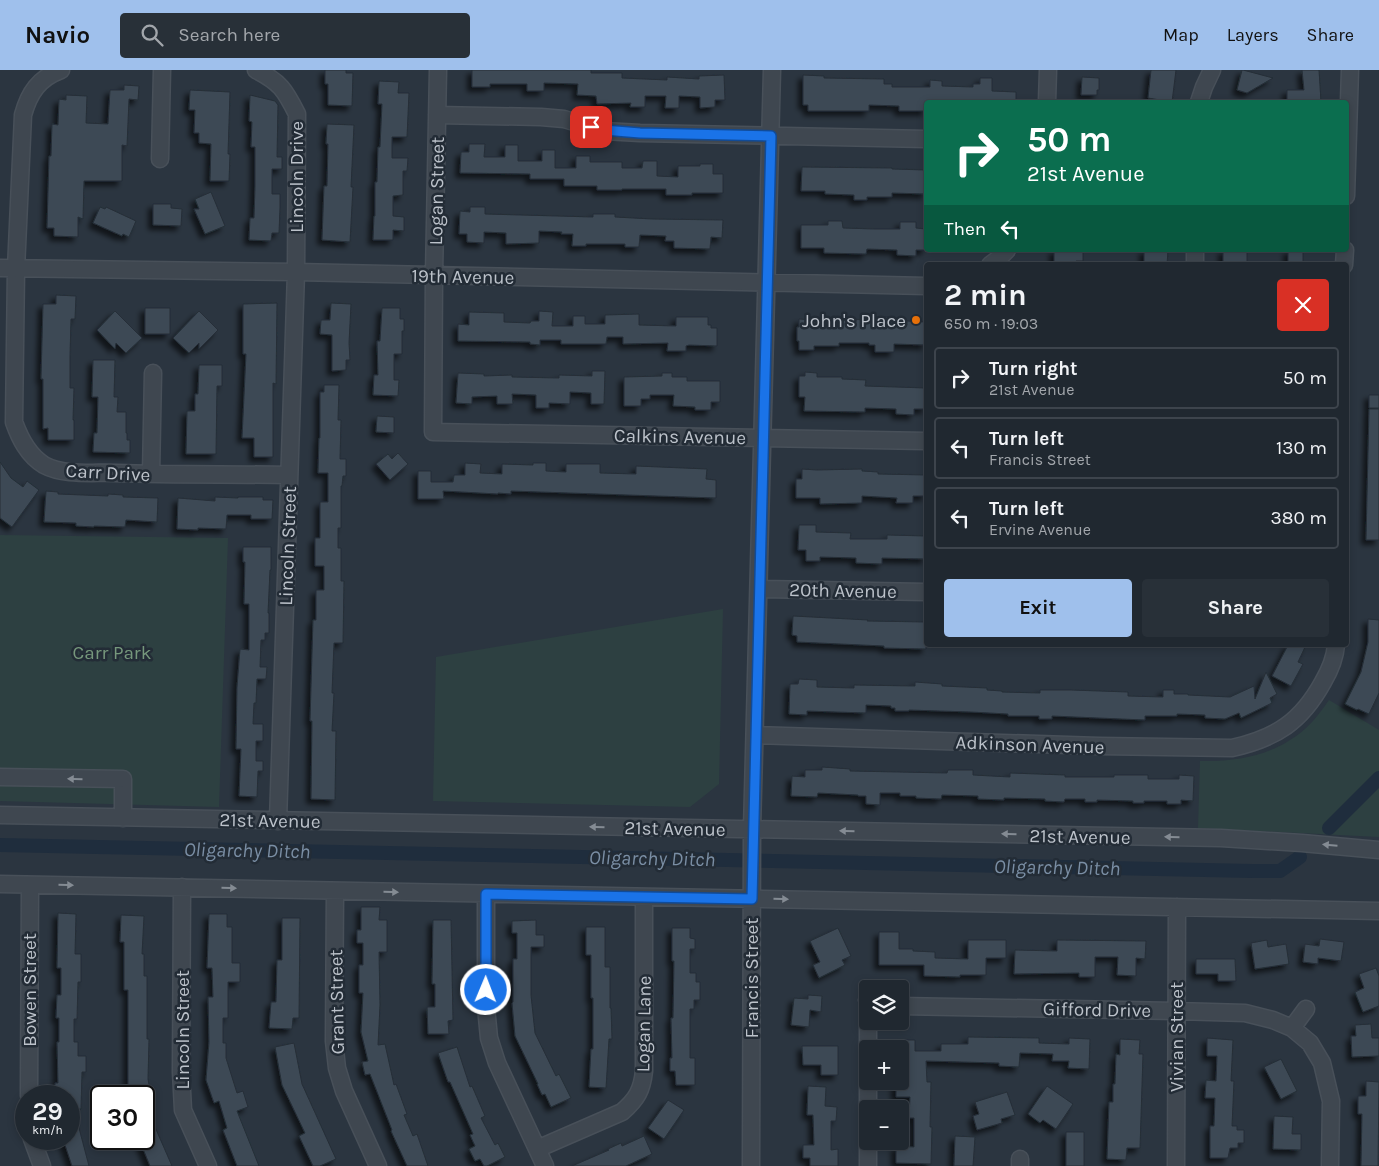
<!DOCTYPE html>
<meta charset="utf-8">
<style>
body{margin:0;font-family:Karla,sans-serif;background:#283038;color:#f1f3f6;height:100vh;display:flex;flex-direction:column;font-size:19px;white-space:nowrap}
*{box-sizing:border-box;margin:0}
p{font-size:16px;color:#a2a6ab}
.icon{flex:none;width:28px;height:28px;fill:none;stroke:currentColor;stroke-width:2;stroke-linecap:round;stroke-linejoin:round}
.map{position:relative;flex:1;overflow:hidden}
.drawer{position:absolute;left:924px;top:192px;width:425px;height:385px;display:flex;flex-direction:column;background:#202830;border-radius:5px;box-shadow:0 2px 8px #0003,0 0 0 1px #3d444c}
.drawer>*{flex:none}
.banner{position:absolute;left:924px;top:30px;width:425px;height:152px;border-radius:5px;box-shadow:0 2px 8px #0003,0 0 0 1px #3d444c;background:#0b6e4f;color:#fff;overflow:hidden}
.buttons{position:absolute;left:859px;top:910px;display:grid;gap:10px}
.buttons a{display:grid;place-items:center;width:50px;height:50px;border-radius:5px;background:#202830;box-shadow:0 2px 8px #0003,0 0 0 1px #3d444c;font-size:25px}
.speed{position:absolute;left:15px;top:1015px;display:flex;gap:10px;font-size:25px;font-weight:700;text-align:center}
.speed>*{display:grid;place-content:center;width:65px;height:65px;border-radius:50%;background:#202830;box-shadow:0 2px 8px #0003,0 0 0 1px #3d444c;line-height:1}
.speed small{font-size:12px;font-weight:400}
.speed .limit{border:2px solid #111;border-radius:8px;background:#fff;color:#111}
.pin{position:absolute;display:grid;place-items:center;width:42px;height:42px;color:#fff;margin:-21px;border-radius:10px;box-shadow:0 2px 8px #0006}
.me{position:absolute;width:55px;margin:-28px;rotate:1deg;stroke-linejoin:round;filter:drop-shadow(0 0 4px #0008)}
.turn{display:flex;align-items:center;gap:18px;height:105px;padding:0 20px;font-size:22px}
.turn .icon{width:65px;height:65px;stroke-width:2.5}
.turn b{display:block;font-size:35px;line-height:42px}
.then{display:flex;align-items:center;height:48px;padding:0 20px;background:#0003;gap:10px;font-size:19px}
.round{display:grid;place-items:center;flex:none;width:52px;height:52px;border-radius:5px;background:#283038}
.head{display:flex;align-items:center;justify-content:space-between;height:85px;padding:0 20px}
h1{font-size:30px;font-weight:700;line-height:38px}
.cta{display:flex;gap:10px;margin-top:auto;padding:10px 20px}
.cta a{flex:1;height:58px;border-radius:5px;background:#9fc0ec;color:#111;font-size:20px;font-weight:700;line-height:58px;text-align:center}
.cta a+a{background:#283038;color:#f1f3f6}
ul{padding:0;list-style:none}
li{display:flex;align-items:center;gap:15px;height:62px;margin:0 10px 8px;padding:0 10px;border:2px solid #3d444c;border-radius:5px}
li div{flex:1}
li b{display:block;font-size:19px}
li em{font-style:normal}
header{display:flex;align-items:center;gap:30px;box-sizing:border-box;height:70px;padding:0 25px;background:#9fc0ec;color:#111}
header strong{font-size:24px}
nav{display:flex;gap:28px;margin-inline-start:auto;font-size:18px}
.search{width:350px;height:45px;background:#283038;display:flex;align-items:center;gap:12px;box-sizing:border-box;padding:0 18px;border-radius:5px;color:#a2a6ab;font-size:19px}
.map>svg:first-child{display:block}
.green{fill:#2d4041}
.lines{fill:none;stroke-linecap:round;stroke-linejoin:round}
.canal{stroke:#1f2d3d;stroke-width:14}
.building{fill:#3d4955;stroke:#252e37;filter:url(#shadow)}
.minor-casing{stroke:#485059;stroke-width:19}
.minor{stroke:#3f4750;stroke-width:16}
.oneway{fill:#848b93}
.route-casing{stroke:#114b97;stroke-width:12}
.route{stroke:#1a73e8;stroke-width:9}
.food-dot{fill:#e8710a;stroke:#232c36;stroke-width:2}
.labels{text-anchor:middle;stroke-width:5;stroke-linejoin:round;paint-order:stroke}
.street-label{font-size:19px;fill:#bcc2ca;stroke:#232c36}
.poi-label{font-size:19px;fill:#bcc2ca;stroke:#232c36;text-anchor:end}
.park-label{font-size:19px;fill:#76987c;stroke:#232c36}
.water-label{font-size:20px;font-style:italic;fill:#7a8ea4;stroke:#232c36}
</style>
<header>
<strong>Navio</strong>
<div class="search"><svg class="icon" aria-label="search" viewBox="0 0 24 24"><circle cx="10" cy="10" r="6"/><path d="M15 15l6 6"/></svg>Search here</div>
<nav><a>Map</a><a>Layers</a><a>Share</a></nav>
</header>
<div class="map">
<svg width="1379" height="1096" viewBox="0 0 1379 1096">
<defs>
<filter id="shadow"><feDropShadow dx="-4.5" dy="4.5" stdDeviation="2.5" flood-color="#0009"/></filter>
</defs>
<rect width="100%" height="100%" fill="#2b3540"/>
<path class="green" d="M0,465L228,468L219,737L0,731Z
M723,539L719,714L690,737L433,731L436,587Z
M1329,630L1379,660V767L1198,758L1200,691C1239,692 1275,685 1305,659C1314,651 1322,640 1329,630Z"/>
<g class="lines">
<path class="canal" d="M1329,758L1379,708
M0,775L1252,801H1280L1300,787"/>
</g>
<path class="building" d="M325,0H346V3H353L352,36L328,35V14H325Z
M472,0H591V3H622V8L667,10V7L699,9V6L724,5L725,30H715V37L700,38V27L679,26V38H665L666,26H645V37H630L631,33L597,34L596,26L577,25L578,14L544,13V21H527V14H490V17H472Z
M1151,0H1176L1172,32L1148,28Z
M1242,0H1243L1273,8L1247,23L1237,20Z
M1302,0H1319L1321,32H1287V20H1304Z
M803,5L824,6V8L884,9V14H892V17H930V10L942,11V16L973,17V14H980V8H992V21L1016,22V32H926V41H899V36L869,35V41H808V35H803Z
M1082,7L1099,8V20H1097V25H1081Z
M379,11L399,12L398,23H409L407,67H392V88H408L407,101H403V125L393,126V146L404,147V161L393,160V170H373L374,146H375V112H377L378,77H380L382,34H378Z
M124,15L139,16L138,30L129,29L127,76L122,75V111H84L83,149L78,147V167L54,166V158H47L49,86H51L52,54L58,55L59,29L66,30V25L87,26L86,53L108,54L110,20H124Z
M190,20L230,22L228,84H230L229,111H210L211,74L199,73V63H194L195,40H189Z
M250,25L275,31L278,35L277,87H282V99H272V124H280V138L279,163H272L271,171L249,170L250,148H254L255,117V77H251L252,52L249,51Z
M327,54L354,55L351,117H353L350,172L322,170L324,116H327L328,74H326Z
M469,74H485L484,87H505V75H518V91H542V80H555V98H576V86H590V92H622V98H642L643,91H657V106L678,107V96H700V94H713V104H723V123H692V125H666V119H622V120H597V116H564V109H530V104L460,103L461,82H469Z
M802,97L892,98V99L926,100V124L892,123V127H867V130H854V125L825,124V121H801Z
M211,122L225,156L205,164L194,139H199L195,129Z
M153,134H171V138L182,139L181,156L153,155Z
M100,137L105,139L106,137L136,151L129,167L123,164L122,166L93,153Z
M470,137H485V144L593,147V144H615V147L652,149L723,150L722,168L711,167L710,179L674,178V171H665L666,166L640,165L639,177H625V174H586V176H572L573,164H561L562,162L539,161V173L506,174V163L484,162V173L467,172V164H459L460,141L470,142Z
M828,151H842L843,158L874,159H900V152H916V158L926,159V180H916V186L897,185V180L867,179L866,184L824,183V178H801V155H828Z
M1054,180H1083V191H1076V195H1054Z
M1144,180H1168L1167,195H1144Z
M1223,180H1247V195H1223Z
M1288,180H1303V195H1288Z
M56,225L76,226L75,249H71L70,286V318H74L73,350H74V370H48V358L43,359V309H41L43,234H56Z
M277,233L276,314L273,313V387H254V368H242L246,284H243V234Z
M331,233L351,234L349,273L350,290H346V300L332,301V265L320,264L321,250H330Z
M145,238H170V264H145Z
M382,238H400V249H404V261H402V284H394V310H399L398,326L373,325L374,305H378L377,271H380Z
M115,241L142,268L126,283L116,273L115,279L97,260Z
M199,241L218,260L199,279V273L189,283L173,268Z
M539,241L553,242L552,256H573V246H585V254H605V245L639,244V255L676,256V247H708V255H711V258H717V276L689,275L686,276V281H667L668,273L623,274V267H607L606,274H561V270H540V275L530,274V272L458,271V254L469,255V242L504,243V252L530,253L531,251H539Z
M869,247H889V250L926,252V275L894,274V282H875V275H869V273H839V276H814V280H799V271H797V257H799V249L814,250V251H844V249L869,250Z
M93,290H115L114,327H118L117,342H126V363H127V370H130V383L93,382L94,363H97L98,327H92Z
M199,295H222V316H217L216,384H186L187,341H195V324H198Z
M592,301H605L604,334H591V323L570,322V334L549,333V338H536V325L512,324L513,334H497V326L472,327V334L456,333L458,303L484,304V306L512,305V307L559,308V305L592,306Z
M805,302L817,303V307H842V309L866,310L865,316L926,318V339H914V345L896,344V339L865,338V342L804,341L805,327H799V306H805Z
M662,303H672V307H687V311H720V332H711V340H695V337L673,336L674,325H650V329H641V336H624V307L662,306Z
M324,315H339L338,350H341L340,389H346V406H343L342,416H341V458H338V478H341V511H344L343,573H334L332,623H334L332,661H336L335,730L311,729L312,651H310L313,550H316V520H324V496H315V468H320V432H328V403H318L319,368H320V322H324Z
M1369,325H1379V338H1369Z
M1369,339H1379V470H1366Z
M377,346L394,347V363L376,362Z
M398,383L408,394L390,410L376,394L388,384L392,389Z
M0,392L11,408L23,417L27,411L39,420L12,457L0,448Z
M465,393L481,394L480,403L502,404V394L533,395V393H546V401L566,402V394H600V403L636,404V396L707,399L706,409L716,410V428L511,421V424L498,423V424L443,421L444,429H418V401H431V412H453L454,405H465Z
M802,399L817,400L862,399V401L878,402V404L926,405V426H913V433H896L897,428L862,426V433L820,434V428H796V409H802Z
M46,421L58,422V424L108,426V424L123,425V427L158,428L157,452L126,450L125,457L94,456V457L76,456V453L44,452Z
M215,427L238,428V427H263V430H273L272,449H251V445H227L226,459L198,458V460L177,459L178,428L215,431Z
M799,455H816V462L851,463L850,469H887V465L926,466V489L882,488V494L856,493V488L820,487V491H806V480H798Z
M243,477H271V500H270L268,543H269V563H265V570H261L260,597H267L266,609H257L256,633H254L253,654H263V671H256V691H263V701H258L257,727L239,726L241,679H236L237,617L240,579L249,580V534H244L245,492H243Z
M793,546L868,550L867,551L926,552V579L884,578V576L797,572V566L792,565Z
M1368,549L1379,550V623L1369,644L1358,639L1357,640L1345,634L1361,602L1368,572Z
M1288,575H1306L1298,592L1303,594L1291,616L1272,606Z
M1266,602L1277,624L1270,628L1272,633L1241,648L1239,643L1225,649L1205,648V645L1177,644V646H1145V650L1052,646V649H1039V646H1008V644L971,642L909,640V641H895V638H891V636L866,635V643L807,641V645L789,644L790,614H798L799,609L817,610V617L854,618V615L915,616V612L942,614V616L987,618V620L1002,621V622L1040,623V620H1071L1128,622V626L1163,627V620H1174V624H1188V625L1230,627L1254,616L1255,629Z
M822,697L850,699V701L947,703L948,700H973V705L1010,707V703L1065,705V707H1114V705H1148V709H1179V705L1194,706L1193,731L1181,730V734H1167V731H1144V733H1133V731L1097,730V732H1085V729H1065L1064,732L1045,731V729L1004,728V730L978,729V726L942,725L941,729L916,728V726H900V723H880V735L866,734V726H858V725L818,723L817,727L791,726L792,706L805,707V700H822Z
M361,837H380L379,850H387V882H379L380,935L378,975L385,974L394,1015L396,1014L407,1044L404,1045L413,1066L417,1064L428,1096H407L391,1061L392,1060L370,1004L365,1005L362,992L368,991L361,962L363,923H359V895H363V873H357V860H361Z
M58,843L76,844L75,884H81V912H78L77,949H74V972H78V986H86V1002H82L81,1039H74L89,1096H72L63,1069H69V1026L55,1025V1013H58L57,972H59V948H56L57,925H61V898H57Z
M209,844H227V857H232V893H240V912H228V948H223V973H226V988L237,1023L243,1021L248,1037L237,1041L259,1096H237L223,1060L227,1058L219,1031L214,1033L206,1010L209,972L208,927H213L212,898H207Z
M121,845L144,846L142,884H144V906H147V969H149L148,1009L151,1026H125L124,1017L128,1016V920H124V872H120Z
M282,848H300L299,948H293L292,959L269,958L271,932H276L277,890H282Z
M433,850H451L453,950L448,951L449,964H428L427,937H435V914H432Z
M536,850V865H544V877H531V925L535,963L556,1006L559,1004L571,1028L551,1037L545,1024L542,1025L537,1014H538L515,966L512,933L513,932V889H517V863H512V851Z
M586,857H605V897H610V938H611L612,969H609L606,1018L589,1017L591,979H593V928H591V885H586Z
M672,858H690V868L695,869V879H690V903H696V912H700V930H694V939H690V988H695V1015H676L675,1001H670V988H672L671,948H673L674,891H672Z
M838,858L851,886L842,890L845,895L819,908L813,895L820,892L810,871Z
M879,862H899V879H913V881L935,882V888L968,889V870H1006V888H986V905H960V907L924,906V895H879Z
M1320,869L1344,872L1341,891L1318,888V894L1303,892L1305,874L1319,876Z
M1057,870L1146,871L1145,889L1136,888V906L1117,905L1118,887H1095V907H1079V903L1014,904L1015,880L1057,881Z
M1267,870L1268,877L1286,874L1289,894L1255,899L1251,873Z
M1196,889H1235L1236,911H1218V904H1196Z
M1376,898L1379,906V936L1363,942L1355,922L1364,918L1359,904Z
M808,925L822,926L821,942L810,940L809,957L791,955L794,928L808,929Z
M1371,954L1372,968H1379V986L1352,987L1351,966H1356L1355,955Z
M968,967L1039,968V973L1069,974V968L1090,969L1089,999L1068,998L1069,991H1052L1053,984L1020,983L1019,997L999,996V993L926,991L927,1012H931L930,1057H932L931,1094L896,1093V1076L914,1077V1048H909L910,1027H896V1012H900V970H915V981H941V974H968Z
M1207,968L1233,970L1231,1011H1234L1232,1056H1237V1060H1244V1073H1238V1078H1230L1228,1088H1210V1056H1214L1215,1028H1205L1206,1010L1216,1011L1217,986H1207Z
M1120,969L1140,970L1139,984H1143L1140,1078H1127L1126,1090L1107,1089L1109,1032H1113V1014H1115L1116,984L1120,985Z
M294,973L302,1014L336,1089L320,1096H313L299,1066L305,1063L282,1015L275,977Z
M802,976H838V1005H821V995H803Z
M457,977L470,1017L472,1016L485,1046L481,1048L495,1075L498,1073L505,1087L487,1096H484L480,1089L475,1091L469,1079L475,1076L470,1065L473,1064L450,1012H448L438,983Z
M1281,989L1297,1021L1281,1029L1264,997Z
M1366,1011L1379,1012L1378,1096H1361L1362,1044H1358V1026H1366Z
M808,1016L826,1017L825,1036L837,1037L836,1051H831V1080L838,1079V1096H810V1088H803V1075H814L813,1045H807Z
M1047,1016L1073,1034L1056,1059L1043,1050L1040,1053L1028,1044Z
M1007,1022L1015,1045L1001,1049L1002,1053L977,1060L973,1046L979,1044L975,1032Z
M668,1030L684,1040L664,1069L648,1058Z
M1274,1046L1293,1047L1292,1064H1301V1080L1273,1079Z
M151,1057H155L172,1096H150L139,1069H144V1060Z
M1066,1062H1084V1096H1066Z
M644,1066L652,1084L626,1096H572L609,1080L608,1079L621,1073L622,1076Z
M955,1066L975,1067L973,1096H954Z"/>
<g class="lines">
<defs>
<path id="minor" d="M61,0C39,8 29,23 23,45L16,199L14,352C20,369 28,385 44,395C64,406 94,402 116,403C174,405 231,404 289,405
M256,0C280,12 285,20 297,44L296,202L278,751
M438,0L434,205L433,362L926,371
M1047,32L1048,0
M1199,32L1204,17L1212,0
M437,45L541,47L564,49L604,61L640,63L926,69
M160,89L162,0
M1346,126L1350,0
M990,195L998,189L1007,180
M1195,195V180
M1344,195L1345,180
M0,198L296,202L926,216
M151,404L153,303
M759,519L926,522
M755,665L1099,676L1232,678C1276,668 1301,652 1323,612C1330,600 1335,588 1336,575
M0,707L123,709V748
M0,745L1221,768L1302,773L1379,780
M0,814L1379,841
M182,817L181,1002L183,1040L208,1096
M335,821L334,971L337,998L344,1021L378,1096
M486,824V937L489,968L497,993L545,1096
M867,930H868
M900,936L1176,941L1245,943L1273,950L1292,958L1310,973L1322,993L1331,1031L1330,1096
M1292,958L1306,939
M868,979V958L871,951
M29,1026L30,815
M868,1039V1011
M32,1069L42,1096
M537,1079L622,1042C637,1029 642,1020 644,1001V827
M751,1096L752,759L772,0
M868,1096V1071
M1020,1096V1089
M1176,1096L1177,837"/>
</defs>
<use href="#minor" class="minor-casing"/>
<use href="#minor" class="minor"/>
</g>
<defs><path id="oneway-solid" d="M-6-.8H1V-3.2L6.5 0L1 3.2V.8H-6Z" transform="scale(1.25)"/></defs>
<g class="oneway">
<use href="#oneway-solid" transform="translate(75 709) rotate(-179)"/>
<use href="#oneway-solid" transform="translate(597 757) rotate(-179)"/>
<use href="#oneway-solid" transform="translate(847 761) rotate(-179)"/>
<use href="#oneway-solid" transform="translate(1009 764) rotate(-179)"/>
<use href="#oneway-solid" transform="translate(1172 767) rotate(-179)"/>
<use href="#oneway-solid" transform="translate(1330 775) rotate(-175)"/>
<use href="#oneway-solid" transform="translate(66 815) rotate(1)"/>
<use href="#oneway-solid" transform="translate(229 818) rotate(1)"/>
<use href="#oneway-solid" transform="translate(391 822) rotate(1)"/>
<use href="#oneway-solid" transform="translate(781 829) rotate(1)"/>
</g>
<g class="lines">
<defs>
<path id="route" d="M486,920V824L752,829L771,66L640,63L604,60L591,57"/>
</defs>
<use href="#route" class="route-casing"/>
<use href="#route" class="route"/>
</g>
<circle class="food-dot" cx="916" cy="250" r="5"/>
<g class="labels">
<g class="street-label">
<text transform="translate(296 107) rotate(-90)" y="7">Lincoln Drive</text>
<text transform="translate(436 121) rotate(-89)" y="7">Logan Street</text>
<text transform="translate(463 206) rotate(1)" y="7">19th Avenue</text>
<text transform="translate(680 366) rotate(1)" y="7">Calkins Avenue</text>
<text transform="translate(108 402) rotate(3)" y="7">Carr Drive</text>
<text transform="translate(287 476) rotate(-88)" y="7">Lincoln Street</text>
<text transform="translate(843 520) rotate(1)" y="7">20th Avenue</text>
<text transform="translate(1030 674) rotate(2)" y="7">Adkinson Avenue</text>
<text transform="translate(270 750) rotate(1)" y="7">21st Avenue</text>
<text transform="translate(675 758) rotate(1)" y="7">21st Avenue</text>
<text transform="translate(1080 766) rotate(1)" y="7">21st Avenue</text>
<text transform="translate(751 908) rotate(-90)" y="7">Francis Street</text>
<text transform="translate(29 920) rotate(-90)" y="7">Bowen Street</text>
<text transform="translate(336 932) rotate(-91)" y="7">Grant Street</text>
<text transform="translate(1097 939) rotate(1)" y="7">Gifford Drive</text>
<text transform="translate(643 954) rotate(-89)" y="7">Logan Lane</text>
<text transform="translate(182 960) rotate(-90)" y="7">Lincoln Street</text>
<text transform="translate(1176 967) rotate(-90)" y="7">Vivian Street</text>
</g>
<g class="poi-label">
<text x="906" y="257">John's Place</text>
</g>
<g class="park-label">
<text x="112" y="589">Carr Park</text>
</g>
<g class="water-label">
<text transform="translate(247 780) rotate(1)" y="7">Oligarchy Ditch</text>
<text transform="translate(652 788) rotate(1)" y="7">Oligarchy Ditch</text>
<text transform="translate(1057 797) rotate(1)" y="7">Oligarchy Ditch</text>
</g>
</g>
</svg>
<div class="buttons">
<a><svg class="icon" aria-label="layers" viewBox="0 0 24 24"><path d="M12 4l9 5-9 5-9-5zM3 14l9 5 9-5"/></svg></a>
<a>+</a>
<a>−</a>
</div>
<div class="speed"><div>29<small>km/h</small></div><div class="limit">30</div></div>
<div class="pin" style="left:591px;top:57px;background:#d93025"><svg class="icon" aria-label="arrive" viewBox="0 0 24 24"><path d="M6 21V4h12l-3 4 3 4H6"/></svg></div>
<svg class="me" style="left:486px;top:920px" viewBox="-20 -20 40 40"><circle r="17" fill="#1a73e8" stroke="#fff" stroke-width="3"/><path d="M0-11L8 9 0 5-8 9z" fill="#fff"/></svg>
<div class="banner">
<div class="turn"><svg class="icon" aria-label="right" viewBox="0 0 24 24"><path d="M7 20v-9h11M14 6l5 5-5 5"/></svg><div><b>50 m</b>21st Avenue</div></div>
<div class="then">Then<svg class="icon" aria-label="left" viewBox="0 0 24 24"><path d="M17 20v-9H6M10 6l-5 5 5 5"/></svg></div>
</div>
<section class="drawer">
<div class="head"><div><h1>2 min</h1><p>650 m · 19:03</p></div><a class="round" style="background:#d93025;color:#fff"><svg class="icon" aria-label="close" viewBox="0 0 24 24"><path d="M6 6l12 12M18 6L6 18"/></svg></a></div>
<ul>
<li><svg class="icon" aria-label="right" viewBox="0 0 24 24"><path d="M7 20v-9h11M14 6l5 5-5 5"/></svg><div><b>Turn right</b><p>21st Avenue</p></div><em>50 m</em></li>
<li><svg class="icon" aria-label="left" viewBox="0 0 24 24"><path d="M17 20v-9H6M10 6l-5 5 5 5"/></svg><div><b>Turn left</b><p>Francis Street</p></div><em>130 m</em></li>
<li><svg class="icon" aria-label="left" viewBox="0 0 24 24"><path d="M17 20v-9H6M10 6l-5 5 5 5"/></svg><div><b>Turn left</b><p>Ervine Avenue</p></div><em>380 m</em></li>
</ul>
<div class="cta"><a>Exit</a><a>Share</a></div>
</section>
</div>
